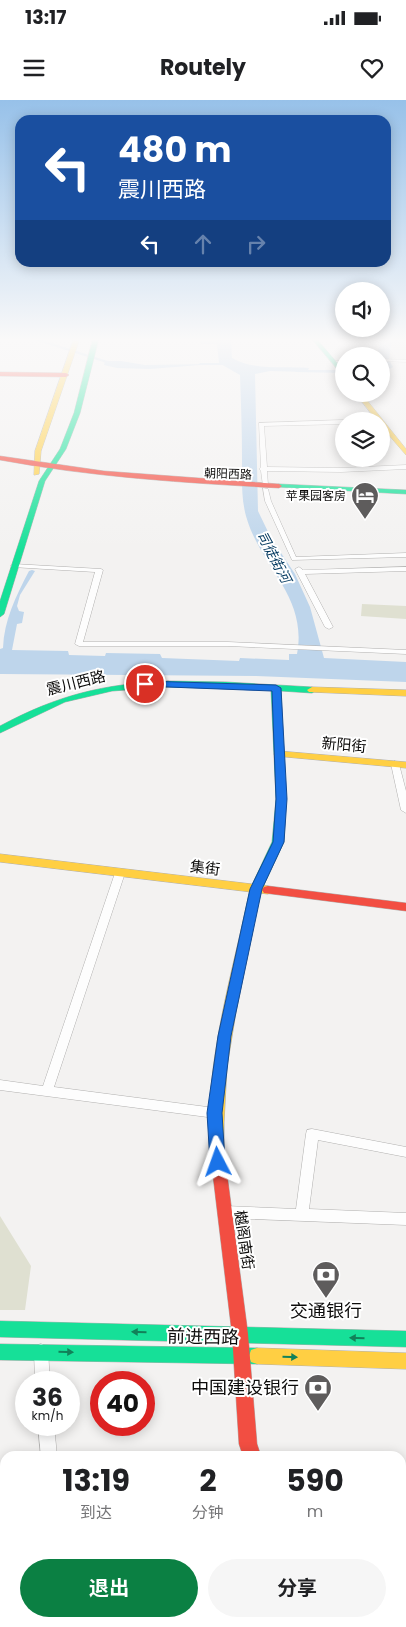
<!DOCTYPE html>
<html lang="zh">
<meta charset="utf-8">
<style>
body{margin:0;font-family:Poppins,"Noto Sans SC",sans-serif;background:#f6f6f6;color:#202124;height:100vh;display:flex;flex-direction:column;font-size:19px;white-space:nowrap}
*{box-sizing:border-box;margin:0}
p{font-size:16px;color:#757577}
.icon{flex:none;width:28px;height:28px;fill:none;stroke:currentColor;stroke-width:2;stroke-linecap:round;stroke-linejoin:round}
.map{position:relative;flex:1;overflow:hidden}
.drawer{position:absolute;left:0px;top:1351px;width:406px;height:176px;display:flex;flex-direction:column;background:#fff;border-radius:15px 15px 0 0;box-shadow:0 2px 12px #0003}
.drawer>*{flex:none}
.guide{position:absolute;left:15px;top:15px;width:376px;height:152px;border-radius:15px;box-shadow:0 2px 12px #0003;background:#1a4fa0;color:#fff;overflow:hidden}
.controls{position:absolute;left:335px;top:182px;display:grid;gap:10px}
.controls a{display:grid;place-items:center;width:55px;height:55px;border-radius:50%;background:#fff;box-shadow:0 2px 12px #0003;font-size:25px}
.speed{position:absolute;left:15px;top:1271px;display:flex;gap:10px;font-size:25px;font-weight:700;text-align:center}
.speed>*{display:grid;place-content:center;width:65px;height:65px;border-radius:50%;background:#fff;box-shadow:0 2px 12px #0003;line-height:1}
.speed small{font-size:12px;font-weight:400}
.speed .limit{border:8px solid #d22;background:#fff;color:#111}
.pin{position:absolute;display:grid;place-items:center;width:42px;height:42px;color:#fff;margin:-21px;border:2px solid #fff;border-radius:50%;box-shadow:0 1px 5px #0007}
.me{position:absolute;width:55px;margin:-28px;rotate:356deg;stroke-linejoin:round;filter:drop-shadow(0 0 4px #0008)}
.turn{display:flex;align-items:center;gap:18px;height:105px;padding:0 20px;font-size:22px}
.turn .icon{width:65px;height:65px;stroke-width:2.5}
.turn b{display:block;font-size:35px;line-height:42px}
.lanes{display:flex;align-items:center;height:48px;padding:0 20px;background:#0003;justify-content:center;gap:25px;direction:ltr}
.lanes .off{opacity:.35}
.eta{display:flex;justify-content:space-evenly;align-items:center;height:85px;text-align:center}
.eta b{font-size:30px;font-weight:700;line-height:35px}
.primary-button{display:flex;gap:10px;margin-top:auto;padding:10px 20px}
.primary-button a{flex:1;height:58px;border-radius:30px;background:#0b8043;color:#fff;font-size:20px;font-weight:700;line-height:58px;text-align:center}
.primary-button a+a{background:#f6f6f6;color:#202124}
.status{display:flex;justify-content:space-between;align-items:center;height:35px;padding:0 25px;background:#fff;direction:ltr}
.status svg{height:14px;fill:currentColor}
header{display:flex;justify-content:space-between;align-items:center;height:65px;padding:0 20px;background:#fff;font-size:22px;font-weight:700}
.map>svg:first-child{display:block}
.built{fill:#e9e4df}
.green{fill:#dfe0d1}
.water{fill:#bed5eb}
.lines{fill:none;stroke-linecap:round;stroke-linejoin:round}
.canal{fill:#bed5eb;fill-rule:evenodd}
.street-casing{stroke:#b1b0af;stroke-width:1}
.fast-casing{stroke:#b1b0af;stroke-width:1}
.slow-casing{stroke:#b1b0af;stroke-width:1}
.jam-casing{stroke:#b1b0af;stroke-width:1}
.street{fill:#fdfdfd;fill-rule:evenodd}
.fast{fill:#16e098;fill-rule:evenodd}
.slow{fill:#ffcf43;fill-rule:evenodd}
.jam{fill:#f24e42;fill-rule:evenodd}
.oneway{fill:#128159}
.route{fill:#1a73e8;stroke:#114b97}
.labels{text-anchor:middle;stroke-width:4;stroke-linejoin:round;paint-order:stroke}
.far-street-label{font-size:12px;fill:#0d0c0b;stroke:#fff}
.far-poi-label{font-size:12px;fill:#0d0c0b;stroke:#fff;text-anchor:end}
.far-water-label{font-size:14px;font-style:italic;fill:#00375e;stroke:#fff}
.street-label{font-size:15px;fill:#0d0c0b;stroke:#fff}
.near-poi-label{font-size:18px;fill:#0d0c0b;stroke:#fff}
.near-street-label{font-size:18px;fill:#0d0c0b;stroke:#fff}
</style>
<div class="status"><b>13:17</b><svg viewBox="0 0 49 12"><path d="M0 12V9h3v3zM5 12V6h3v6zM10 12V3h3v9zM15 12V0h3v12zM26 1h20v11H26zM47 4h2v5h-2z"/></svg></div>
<header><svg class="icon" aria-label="menu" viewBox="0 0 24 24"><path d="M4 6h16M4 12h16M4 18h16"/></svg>Routely<svg class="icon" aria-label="heart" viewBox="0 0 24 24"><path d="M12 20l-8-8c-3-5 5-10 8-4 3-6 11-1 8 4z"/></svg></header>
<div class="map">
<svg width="406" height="1527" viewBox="0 0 406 1527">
<rect width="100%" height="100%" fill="#f3f2f1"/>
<path class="built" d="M392,238H406V261L389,260Z"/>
<path class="green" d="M362,504L406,506V519L361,516Z
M0,1116L31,1166L25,1210H0Z"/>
<path class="water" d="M216,238H231L232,258C254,271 285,266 309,268L307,272L270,271L255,274L258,411L271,438L295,474L310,507L324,558L406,562V582L256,576L0,574V549L3,548C4,520 16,496 29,471L32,470L35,471L20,495L17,506L19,511L24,512L22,523L17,524L12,550L68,551L69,555L105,556L106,553L160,554L162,558L239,561L240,558L289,560V554H297C308,496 260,467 246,416C241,398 242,377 242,359C242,331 241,303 240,275L219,263L217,244H201V241H216Z
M381,238H392L389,260L393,267L381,274V256H377Z
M105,261H121L145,265L212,264L150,269L117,268L104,265Z"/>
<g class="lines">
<path class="canal" d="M28,238H36L120,265L116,266Z
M200,263H233L235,264L233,265H198Z
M294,270H344V273L296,272Z"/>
<defs>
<path id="street" d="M381,259L406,260V262L381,261Z
M344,260V262L333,263L331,262Z
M360,319H381L384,321L381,323V321H357Z
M344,320L346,321H344V324L264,326L267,367L341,368L406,365V369L341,372L267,371L268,385L263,386L261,371L259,369L261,367L259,323Z
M263,388L268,389L271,401L296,457L406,453V457L292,460L265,401Z
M14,464L101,469L103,470L83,542H228L406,550V554L228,546H79L75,544L95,472L12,467L11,466Z
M406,467V471L305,474L333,527L329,529L325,527L295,469L299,467L303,470Z
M395,661L399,664L406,691V713L401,710L391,664Z
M120,770L125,773L54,987L215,1008L219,1009L221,1013L219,1017L215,1018L0,990V980L43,986L115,773Z
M312,1029L406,1047V1057L318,1040L309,1109L406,1113V1125L225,1118L220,1116L218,1112L220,1108L225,1106L296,1109L306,1034L307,1030Z
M41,1244L46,1246L48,1251L50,1282H35L34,1251L36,1246Z
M38,1325H54L57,1356H41Z
M52,1522H70V1527H52Z
M231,1522H277L275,1527H229Z"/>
<path id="fast" d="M93,238H99L80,313L66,349L45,381L4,514L0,517V501L39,381L60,349L74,313Z
M311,238H316L344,271V277Z
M279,384L406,390V394L277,387V385Z
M168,581L226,582L312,587L317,590L312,593L281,591L286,699L284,742L262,789L251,833H243L241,830L250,789L272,742L276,699L271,590L168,587L112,591L65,602L0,633V626C58,595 103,584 168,581Z
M0,1221L406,1231V1247L0,1237Z
M0,1244L257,1248L263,1250L265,1256L263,1262L257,1264L0,1260Z
M357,1522H378L380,1527H359Z"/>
<path id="slow" d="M74,238H80L41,351L39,374L34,375L35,351Z
M356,294H362L406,349V355L381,326V321H377Z
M312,587L406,590V596L309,592L307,590Z
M279,651L406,662V668L275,656L274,654L275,652Z
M0,754L268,786L274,790L268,794L0,762Z
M247,826L251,827L253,830L236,912L227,967L224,1022V1051L222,1055L217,1057L212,1055C208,1048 210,1038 209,1029C209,962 226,895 241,830L243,827Z
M257,1248L406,1253V1269L257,1264L251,1262L249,1256L251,1250Z"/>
<path id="jam" d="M0,272L66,273L69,275L66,277L0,276Z
M0,356L104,371L279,384L282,386L279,388C185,383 92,377 0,360Z
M268,786L406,803V811L264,793L262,790L264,787Z
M217,1045L222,1047L224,1051L248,1234L257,1344L261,1356H243L239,1344L232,1234L210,1051L212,1047Z"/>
</defs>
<use href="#street" class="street-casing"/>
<use href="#fast" class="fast-casing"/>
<use href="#slow" class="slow-casing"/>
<use href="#jam" class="jam-casing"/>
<use href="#street" class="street"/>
<use href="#fast" class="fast"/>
<use href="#slow" class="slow"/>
<use href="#jam" class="jam"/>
</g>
<defs><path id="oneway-solid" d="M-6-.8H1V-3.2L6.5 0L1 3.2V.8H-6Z" transform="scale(1.25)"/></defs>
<g class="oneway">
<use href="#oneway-solid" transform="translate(139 1232) rotate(-179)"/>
<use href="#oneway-solid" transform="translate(357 1238) rotate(-178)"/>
<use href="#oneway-solid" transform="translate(66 1252) rotate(1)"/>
<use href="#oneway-solid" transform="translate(290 1257) rotate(2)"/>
</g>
<linearGradient id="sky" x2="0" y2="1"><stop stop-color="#97c1e9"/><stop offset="0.53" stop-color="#faf9f9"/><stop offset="1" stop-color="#faf9f9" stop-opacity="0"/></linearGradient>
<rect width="406" height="452" fill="url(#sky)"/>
<path class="route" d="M145,581L276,585L281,588L287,699L284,742L262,789L231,936L222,1013L225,1062L223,1067L218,1069L213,1067L210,1062L207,1013L218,936L250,789L273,742L276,699L272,591L142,586L140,584Z"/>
<defs>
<symbol id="hotel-pin" viewBox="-11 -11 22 30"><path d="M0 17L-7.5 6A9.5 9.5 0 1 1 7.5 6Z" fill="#5e5c5c" stroke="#fff"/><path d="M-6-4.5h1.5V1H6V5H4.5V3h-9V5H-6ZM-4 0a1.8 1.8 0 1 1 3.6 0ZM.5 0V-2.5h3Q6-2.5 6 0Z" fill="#fff"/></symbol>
<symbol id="bank-pin" viewBox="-11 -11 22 30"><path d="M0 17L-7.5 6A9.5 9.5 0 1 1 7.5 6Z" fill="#5e5c5c" stroke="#fff"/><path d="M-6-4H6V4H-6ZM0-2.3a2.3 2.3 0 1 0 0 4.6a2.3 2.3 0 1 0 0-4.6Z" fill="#fff"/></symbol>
</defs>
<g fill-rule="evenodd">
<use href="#hotel-pin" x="349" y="380" width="32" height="43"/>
<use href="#bank-pin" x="310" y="1159" width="32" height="43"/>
<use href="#bank-pin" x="302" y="1272" width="32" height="43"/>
</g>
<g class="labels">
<g class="far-street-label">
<text transform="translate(228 374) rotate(2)" y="4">朝阳西路</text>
</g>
<g class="far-poi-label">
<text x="346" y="400">苹果园客房</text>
</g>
<g class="far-water-label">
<text transform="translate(274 457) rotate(62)" y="5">司徒街河</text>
</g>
<g class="street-label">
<text transform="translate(76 583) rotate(-14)" y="5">震川西路</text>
<text transform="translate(344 645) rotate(5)" y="5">新阳街</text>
<text transform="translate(205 768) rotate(7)" y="5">集街</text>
<text transform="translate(244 1140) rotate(82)" y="5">樾阁南街</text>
</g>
<g class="near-poi-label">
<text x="326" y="1217">交通银行</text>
<text x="299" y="1294" text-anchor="end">中国建设银行</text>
</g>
<g class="near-street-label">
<text transform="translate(203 1237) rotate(1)" y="6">前进西路</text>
</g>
</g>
</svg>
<div class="controls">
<a><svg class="icon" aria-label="sound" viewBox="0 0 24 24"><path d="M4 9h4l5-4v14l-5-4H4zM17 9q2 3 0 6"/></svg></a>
<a><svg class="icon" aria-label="search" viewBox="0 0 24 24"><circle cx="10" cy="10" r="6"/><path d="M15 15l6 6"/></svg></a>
<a><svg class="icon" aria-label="layers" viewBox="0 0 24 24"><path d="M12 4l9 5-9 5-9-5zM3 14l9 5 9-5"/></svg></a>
</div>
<div class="speed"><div>36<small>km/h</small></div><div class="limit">40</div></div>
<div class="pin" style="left:145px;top:584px;background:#d93025"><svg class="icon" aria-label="arrive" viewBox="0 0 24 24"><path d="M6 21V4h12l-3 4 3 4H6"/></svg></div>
<svg class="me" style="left:218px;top:1062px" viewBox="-20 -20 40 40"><path d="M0-17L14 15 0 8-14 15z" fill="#1a73e8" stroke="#fff" stroke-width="4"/></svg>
<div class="guide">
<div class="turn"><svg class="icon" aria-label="left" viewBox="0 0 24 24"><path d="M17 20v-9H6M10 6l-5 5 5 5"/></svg><div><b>480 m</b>震川西路</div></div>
<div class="lanes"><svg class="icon" aria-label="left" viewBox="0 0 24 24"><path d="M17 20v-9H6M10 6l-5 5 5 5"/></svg><svg class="icon off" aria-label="ahead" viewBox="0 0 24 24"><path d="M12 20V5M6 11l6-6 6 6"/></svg><svg class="icon off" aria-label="right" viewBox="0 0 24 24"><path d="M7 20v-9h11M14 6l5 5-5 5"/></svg></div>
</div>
<section class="drawer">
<div class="eta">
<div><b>13:19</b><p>到达</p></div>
<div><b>2</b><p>分钟</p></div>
<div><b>590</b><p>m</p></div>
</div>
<div class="primary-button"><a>退出</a><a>分享</a></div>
</section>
</div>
